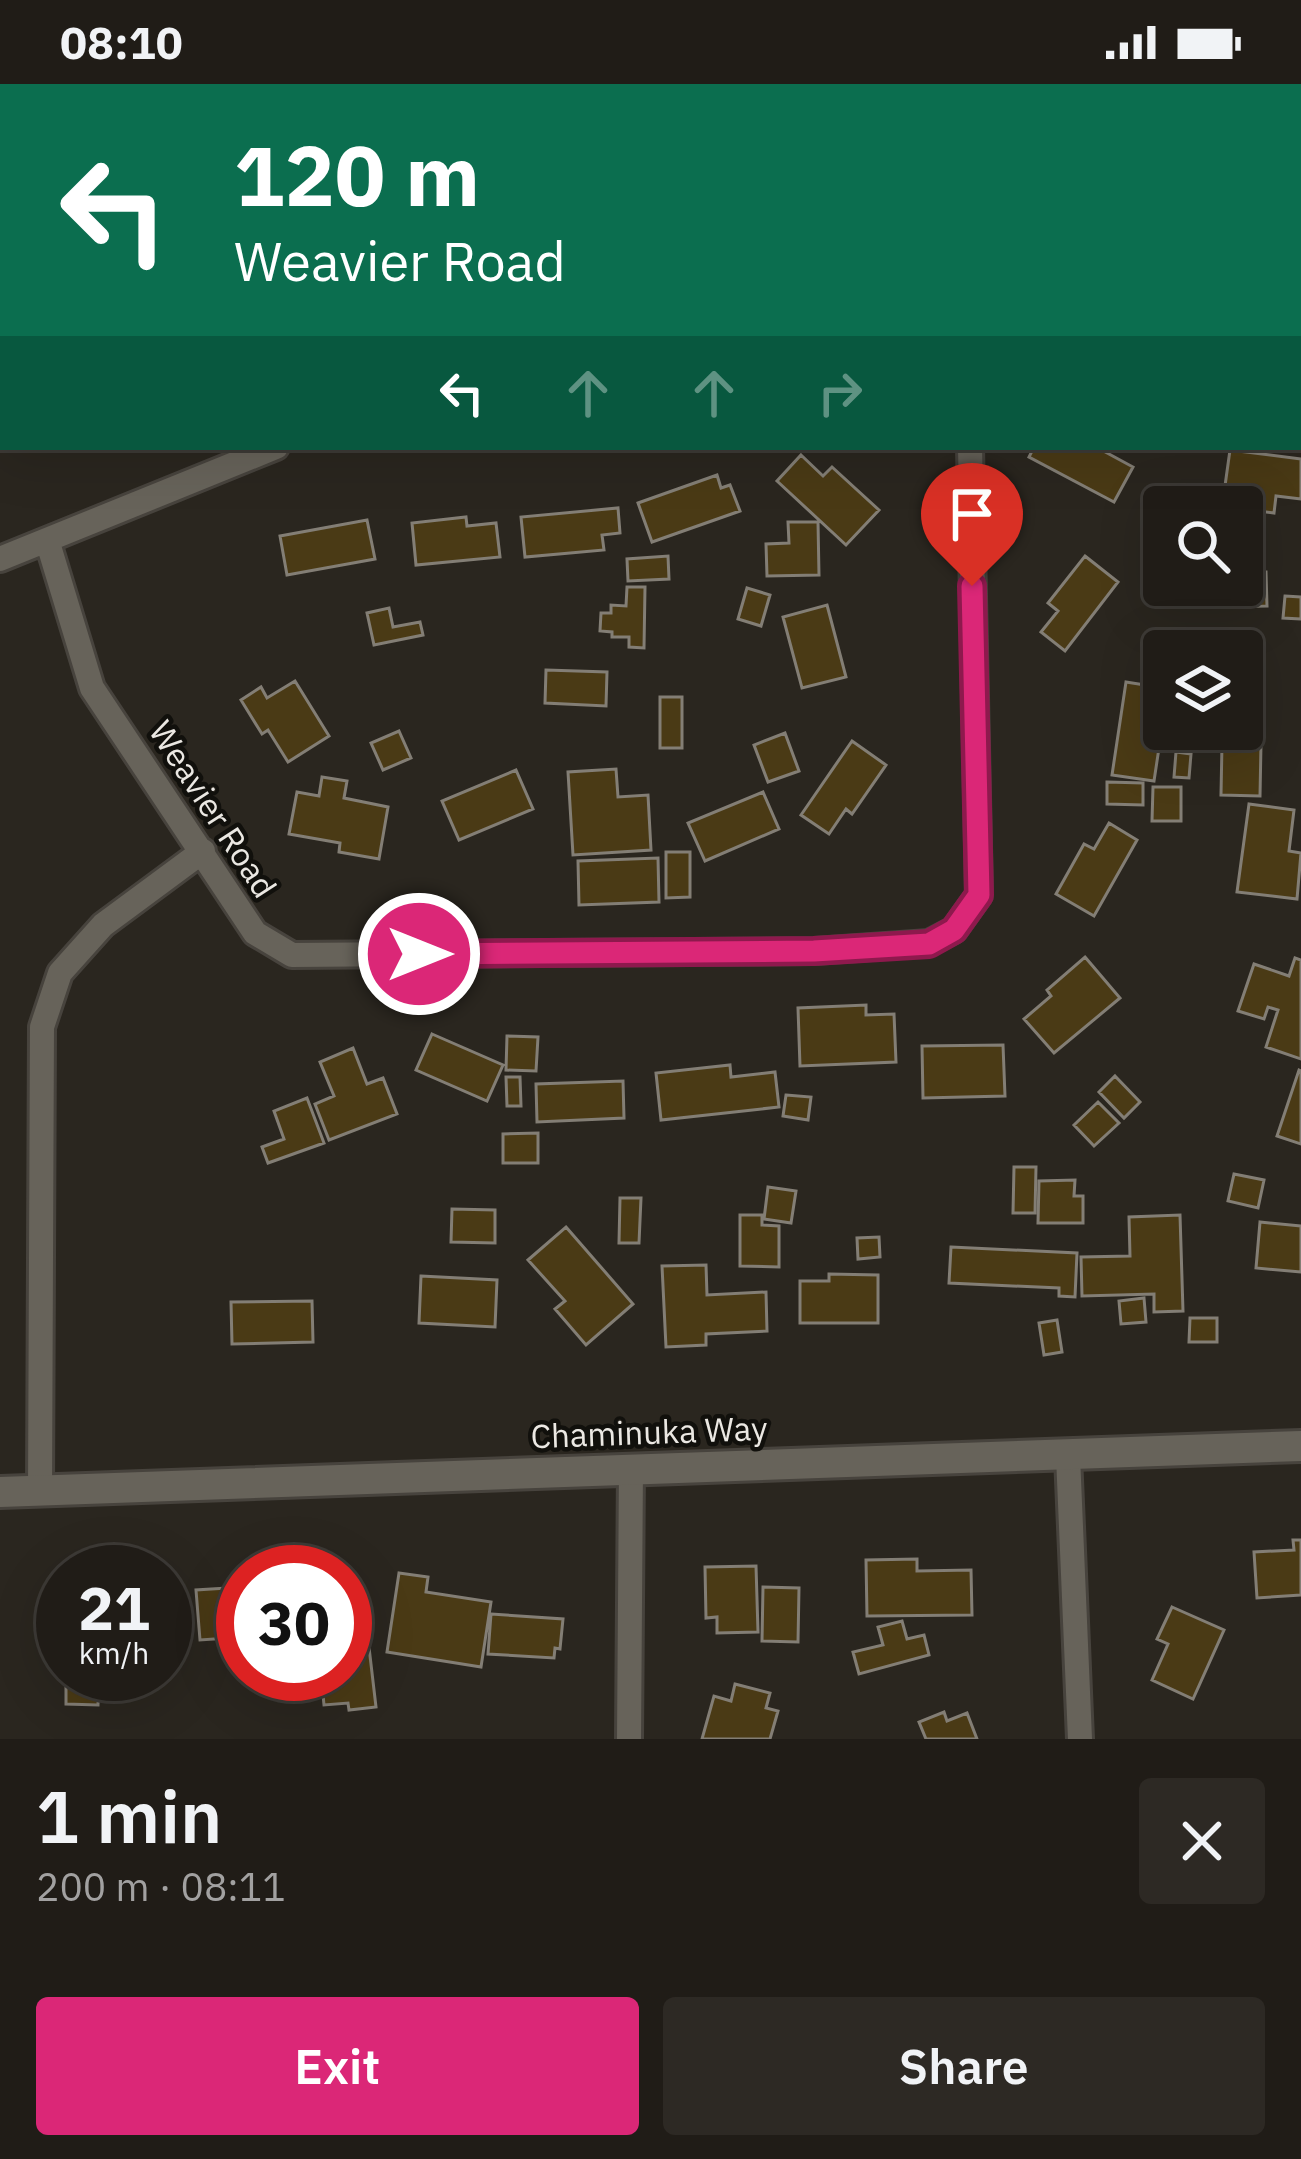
<!DOCTYPE html>
<meta charset="utf-8">
<style>
body{margin:0;font-family:"IBM Plex Sans",sans-serif;background:#2d2924;color:#f1f3f6;height:100vh;display:flex;flex-direction:column;font-size:45px;white-space:nowrap}
*{box-sizing:border-box;margin:0}
p{font-size:39px;color:#a2a1a1}
.icon{flex:none;width:66px;height:66px;fill:none;stroke:currentColor;stroke-width:2;stroke-linecap:round;stroke-linejoin:round}
.map{position:relative;height:1655px;overflow:hidden}
.panel{display:flex;flex-direction:column;background:#201c17;flex:1}
.panel>*{flex:none}
.top-card{position:absolute;left:0px;top:0px;width:1302px;height:366px;box-shadow:0 12px 48px #0002,0 0 0 3px #3d3a36;background:#0b6e4f;color:#fff;overflow:hidden}
.tools{position:absolute;left:1143px;top:402px;display:grid;gap:24px}
.tools a{display:grid;place-items:center;width:120px;height:120px;border-radius:12px;background:#201c17;box-shadow:0 12px 48px #0002,0 0 0 3px #3d3a36;font-size:60px}
.speed{position:absolute;left:36px;top:1461px;display:flex;gap:24px;font-size:60px;font-weight:700;text-align:center}
.speed>*{display:grid;place-content:center;width:156px;height:156px;border-radius:50%;background:#201c17;box-shadow:0 12px 48px #0002,0 0 0 3px #3d3a36;line-height:1}
.speed small{font-size:30px;font-weight:400}
.speed .limit{border:18px solid #d22;background:#fff;color:#111}
.pin{position:absolute;display:grid;place-items:center;width:102px;height:102px;color:#fff;margin:-123px -51px;border-radius:50% 50% 50% 0;rotate:-45deg;box-shadow:0 0 12px #0007}
.pin .icon{rotate:45deg}
.me{position:absolute;width:132px;margin:-66px;rotate:90deg;stroke-linejoin:round;filter:drop-shadow(0 0 9px #0008)}
.turn{display:flex;align-items:center;gap:42px;height:252px;padding:0 36px;font-size:54px}
.turn .icon{width:156px;height:156px;stroke-width:2.5}
.turn b{display:block;font-size:84px;line-height:102px}
.lanes{display:flex;align-items:center;height:114px;padding:0 36px;background:#0003;justify-content:center;gap:60px;direction:ltr}
.lanes .off{opacity:.35}
.round{display:grid;place-items:center;flex:none;width:126px;height:126px;border-radius:12px;background:#2d2924}
.summary{display:flex;align-items:center;justify-content:space-between;height:204px;padding:0 36px}
h1{font-size:72px;font-weight:600;line-height:90px}
.cta{display:flex;gap:24px;margin-top:auto;padding:24px 36px}
.cta a{flex:1;height:138px;border-radius:12px;background:#db2777;color:#fff;font-size:48px;font-weight:600;line-height:138px;text-align:center}
.cta a+a{background:#2d2924;color:#f1f3f6}
.status{display:flex;justify-content:space-between;align-items:center;height:84px;padding:0 60px;background:#201c17;direction:ltr}
.status svg{height:33px;fill:currentColor}
.map>svg:first-child{display:block}
.building{fill:#4a3a15;stroke:#837e75;stroke-width:3}
.lines{fill:none;stroke-linecap:round;stroke-linejoin:round}
.minor-casing{stroke:#47433d;stroke-width:30}
.tertiary-casing{stroke:#47433d;stroke-width:36}
.minor{stroke:#67635a;stroke-width:24}
.tertiary{stroke:#67635a;stroke-width:30}
.route-casing{stroke:#8e194d;stroke-width:30}
.route{stroke:#db2777;stroke-width:21}
.labels{text-anchor:middle;stroke-width:9;stroke-linejoin:round;paint-order:stroke}
.street-label{font-size:33px;fill:#ebe8e3;stroke:#11100c}
</style>
<div class="status"><b>08:10</b><svg viewBox="0 0 49 12"><path d="M0 12V9h3v3zM5 12V6h3v6zM10 12V3h3v9zM15 12V0h3v12zM26 1h20v11H26zM47 4h2v5h-2z"/></svg></div>
<div class="map">
<svg width="1301" height="1655" viewBox="0 0 1301 1655">
<rect width="100%" height="100%" fill="#2a261f"/>
<path class="building" d="M1034,363H1096L1133,383L1114,418L1029,373Z
M1230,366L1301,375V415L1276,412L1274,429L1242,425L1241,411L1224,409Z
M801,371L823,392L832,383L879,426L846,461L777,397Z
M717,391L721,404L730,401L740,427L652,458L638,419Z
M618,424L620,449L602,451L604,466L525,473L521,433Z
M466,433L467,442L496,439L500,473L416,481L412,439Z
M367,436L375,475L287,491L280,452Z
M788,438H818L819,491L767,492L766,460L789,459Z
M668,472L669,495L628,497L627,475Z
M1085,472L1118,498L1065,567L1041,548L1058,527L1048,519Z
M1242,488H1266L1267,522L1214,523V501H1242Z
M627,503H645L644,564L629,563V553H612V548L600,547L601,529H611V521L626,522Z
M747,504L770,511L761,542L738,535Z
M1285,512L1301,513V535L1283,534Z
M827,521L846,593L802,604L783,533Z
M389,524L393,543L420,538L423,551L374,561L367,529Z
M546,586L607,588L606,622L545,619Z
M295,597L329,652L288,678L268,646L262,650L241,616L261,603L267,614Z
M1126,598L1164,604V631L1154,697L1112,691Z
M660,613H682V664H660Z
M399,647L411,674L383,686L371,659Z
M785,649L799,687L768,698L754,661Z
M852,657L886,681L852,730L846,725L829,750L801,731Z
M1222,660H1261L1260,712L1221,711Z
M1176,668L1191,670L1189,694L1174,693Z
M616,685L618,713L648,711L651,766L573,771L568,688Z
M516,686L533,725L459,756L442,717Z
M322,693L347,697L344,714L388,723L379,775L339,768L340,759L289,750L297,708L319,712Z
M1107,698L1143,699V721L1107,720Z
M1153,703H1181V737H1152Z
M763,708L779,745L705,777L688,739Z
M1249,720L1294,726L1289,767L1301,769L1297,815L1237,808Z
M1109,739L1137,756L1094,832L1056,810L1084,760L1094,765Z
M666,768H690V813L666,814Z
M658,774L659,818L579,821L578,777Z
M1085,873L1120,914L1054,969L1024,935L1051,912L1047,906Z
M1295,874L1301,876V975L1266,963L1278,926L1268,923L1264,935L1238,927L1254,880L1289,892Z
M866,921V931L894,930L896,978L800,982L798,924Z
M432,950L503,981L487,1017L416,986Z
M507,952L538,953L536,987L506,986Z
M1003,961L1005,1012L923,1014L922,962Z
M353,964L367,1000L383,994L397,1030L329,1056L315,1020L334,1012L320,978Z
M730,981L731,993L775,988L779,1023L661,1036L656,989Z
M1299,986L1301,987V1060L1277,1052Z
M1115,992L1140,1018L1124,1034L1099,1008Z
M506,993H520L521,1022H507Z
M623,997L624,1034L537,1038L536,1000Z
M786,1011L811,1013L808,1036L783,1032Z
M307,1014L324,1059L268,1079L262,1063L284,1055L274,1027Z
M1098,1018L1119,1039L1094,1062L1074,1041Z
M538,1049V1079H503V1050Z
M1014,1083H1036L1035,1129H1013Z
M1234,1090L1264,1096L1258,1124L1228,1117Z
M1075,1096L1074,1112H1083V1139H1038L1039,1097Z
M768,1103L796,1107L791,1139L764,1135Z
M620,1114H641L639,1159H619Z
M452,1125L495,1126V1159L451,1158Z
M740,1131H762V1141L779,1142V1183L740,1182Z
M1180,1131L1183,1227L1154,1228V1210L1082,1212L1081,1173L1130,1172L1129,1133Z
M1260,1138L1301,1142V1188L1256,1184Z
M566,1143L633,1220L586,1261L555,1225L565,1217L528,1176Z
M879,1153L880,1173L858,1175L857,1154Z
M951,1163L1077,1169L1075,1213L1059,1212V1204L949,1199Z
M706,1181L707,1211L766,1208L767,1247L706,1250V1261L666,1263L662,1182Z
M829,1190L878,1191V1239H800V1197H829Z
M421,1192L497,1196L495,1243L419,1239Z
M1144,1214L1146,1238L1121,1240L1119,1217Z
M312,1217L313,1258L232,1260L231,1218Z
M1190,1234H1217V1258H1189Z
M1057,1236L1062,1268L1044,1271L1039,1239Z
M1293,1456H1301V1511L1257,1514L1254,1468L1294,1466Z
M917,1475V1487L971,1486L972,1531L867,1532L866,1476Z
M756,1482L758,1548L717,1549V1533L706,1534L705,1483Z
M399,1489L428,1493L426,1508L491,1518L481,1583L387,1568Z
M243,1503V1553L200,1556L196,1506Z
M763,1503L799,1504L798,1558L762,1557Z
M1172,1523L1224,1546L1193,1615L1152,1596L1168,1560L1157,1555Z
M365,1529L376,1623L349,1626L348,1619L324,1621L321,1591L345,1590V1531Z
M491,1530L563,1535L560,1565L555,1564L554,1574L488,1570Z
M902,1537L907,1555L924,1551L929,1571L859,1590L853,1568L883,1561L878,1543Z
M66,1591L99,1592L98,1621L66,1620Z
M735,1600L770,1609L766,1624L778,1627L770,1655H702L714,1612L731,1617Z
M944,1628L947,1637L967,1629L977,1655H926L919,1638Z"/>
<g class="lines">
<defs>
<path id="minor" d="M718,3L720,0
M1233,3V0
M1299,270H1301
M48,459L92,604L255,849L292,871L814,867L929,859L954,846L979,811L970,363
M0,475L276,363
M1068,1372L1080,1655
M40,1407L42,943L60,889L103,841L203,767
M629,1655L631,1383"/>
<path id="tertiary" d="M0,1408L1301,1362"/>
</defs>
<use href="#minor" class="minor-casing"/>
<use href="#tertiary" class="tertiary-casing"/>
<use href="#minor" class="minor"/>
<use href="#tertiary" class="tertiary"/>
</g>
<g class="lines">
<defs>
<path id="route" d="M419,870L814,867L929,860L954,846L979,811L972,502"/>
</defs>
<use href="#route" class="route-casing"/>
<use href="#route" class="route"/>
</g>
<g class="labels">
<g class="street-label">
<text transform="translate(213 725) rotate(57)" y="12">Weavier Road</text>
<text transform="translate(649 1348) rotate(-2)" y="12">Chaminuka Way</text>
</g>
</g>
</svg>
<div class="tools">
<a><svg class="icon" aria-label="search" viewBox="0 0 24 24"><circle cx="10" cy="10" r="6"/><path d="M15 15l6 6"/></svg></a>
<a><svg class="icon" aria-label="layers" viewBox="0 0 24 24"><path d="M12 4l9 5-9 5-9-5zM3 14l9 5 9-5"/></svg></a>
</div>
<div class="speed"><div>21<small>km/h</small></div><div class="limit">30</div></div>
<div class="pin" style="left:972px;top:502px;background:#d93025"><svg class="icon" aria-label="arrive" viewBox="0 0 24 24"><path d="M6 21V4h12l-3 4 3 4H6"/></svg></div>
<svg class="me" style="left:419px;top:870px" viewBox="-20 -20 40 40"><circle r="17" fill="#db2777" stroke="#fff" stroke-width="3"/><path d="M0-11L8 9 0 5-8 9z" fill="#fff"/></svg>
<div class="top-card">
<div class="turn"><svg class="icon" aria-label="left" viewBox="0 0 24 24"><path d="M17 20v-9H6M10 6l-5 5 5 5"/></svg><div><b>120 m</b>Weavier Road</div></div>
<div class="lanes"><svg class="icon" aria-label="left" viewBox="0 0 24 24"><path d="M17 20v-9H6M10 6l-5 5 5 5"/></svg><svg class="icon off" aria-label="ahead" viewBox="0 0 24 24"><path d="M12 20V5M6 11l6-6 6 6"/></svg><svg class="icon off" aria-label="ahead" viewBox="0 0 24 24"><path d="M12 20V5M6 11l6-6 6 6"/></svg><svg class="icon off" aria-label="right" viewBox="0 0 24 24"><path d="M7 20v-9h11M14 6l5 5-5 5"/></svg></div>
</div>
</div>
<section class="panel">
<div class="summary"><div><h1>1 min</h1><p>200 m · 08:11</p></div><a class="round"><svg class="icon" aria-label="close" viewBox="0 0 24 24"><path d="M6 6l12 12M18 6L6 18"/></svg></a></div>
<div class="cta"><a>Exit</a><a>Share</a></div>
</section>
